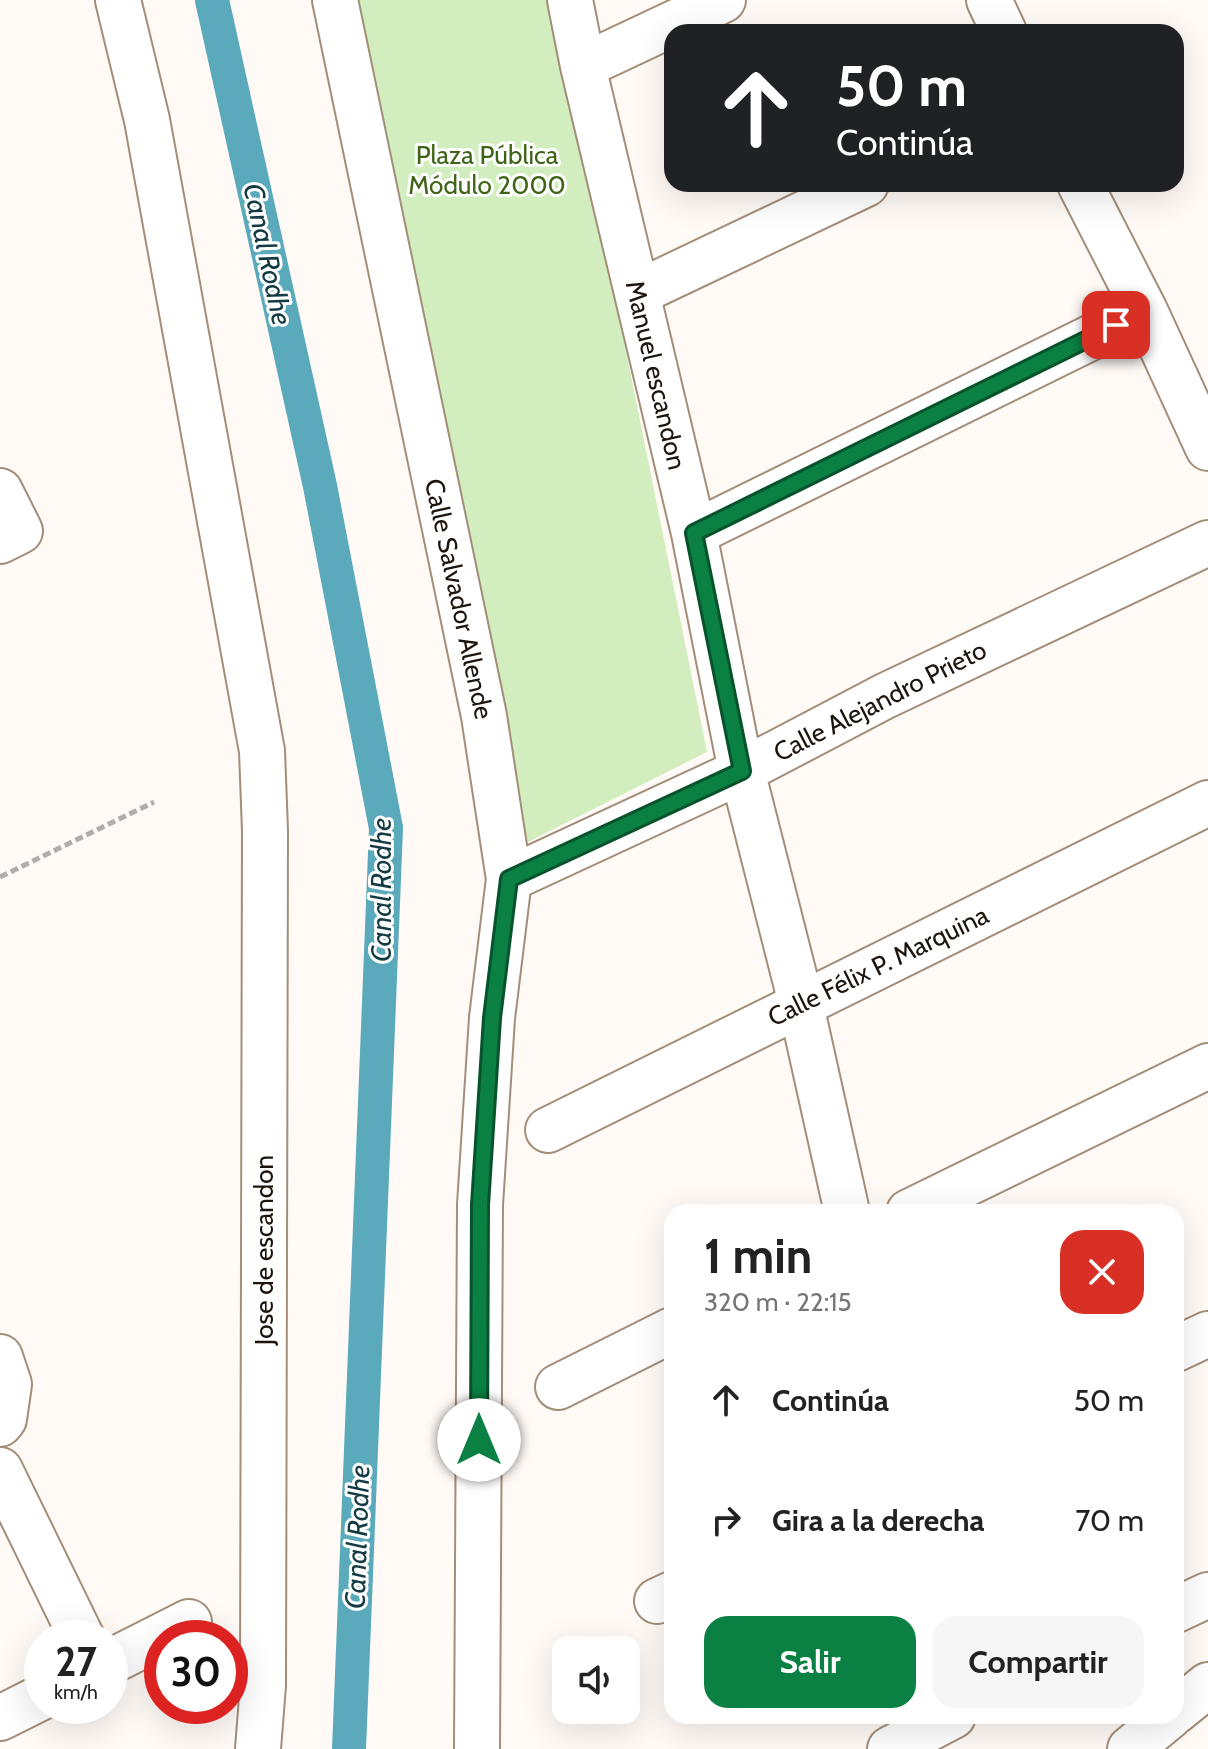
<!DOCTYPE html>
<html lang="es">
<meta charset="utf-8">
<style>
body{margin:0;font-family:Cabin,sans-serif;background:#f6f6f6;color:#222;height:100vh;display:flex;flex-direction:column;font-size:30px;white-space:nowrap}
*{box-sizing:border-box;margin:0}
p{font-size:26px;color:#767676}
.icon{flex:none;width:44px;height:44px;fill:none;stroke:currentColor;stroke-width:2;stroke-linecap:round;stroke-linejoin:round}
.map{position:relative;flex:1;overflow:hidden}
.sheet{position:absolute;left:664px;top:1204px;width:520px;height:520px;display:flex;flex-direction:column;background:#fff;border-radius:24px;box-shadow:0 8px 32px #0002}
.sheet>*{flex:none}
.banner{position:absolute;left:664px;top:24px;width:520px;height:168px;border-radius:24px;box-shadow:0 8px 32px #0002;background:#202124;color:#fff;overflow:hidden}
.buttons{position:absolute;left:552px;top:1636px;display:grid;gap:16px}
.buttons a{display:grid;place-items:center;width:88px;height:88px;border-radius:16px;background:#fff;box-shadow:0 8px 32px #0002;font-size:40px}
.speed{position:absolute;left:24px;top:1620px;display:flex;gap:16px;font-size:40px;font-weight:700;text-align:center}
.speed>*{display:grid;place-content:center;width:104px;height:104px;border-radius:50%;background:#fff;box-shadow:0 8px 32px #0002;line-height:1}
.speed small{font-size:20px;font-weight:400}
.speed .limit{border:12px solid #d22;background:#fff;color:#111}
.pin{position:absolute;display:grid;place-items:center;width:68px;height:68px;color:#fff;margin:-34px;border-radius:16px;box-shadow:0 4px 12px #0006}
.me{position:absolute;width:88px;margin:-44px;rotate:0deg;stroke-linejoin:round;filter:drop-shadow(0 0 6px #0008)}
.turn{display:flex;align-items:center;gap:28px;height:168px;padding:0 40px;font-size:36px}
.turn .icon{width:104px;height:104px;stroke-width:2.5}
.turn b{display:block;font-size:56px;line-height:68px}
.round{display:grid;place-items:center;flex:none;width:84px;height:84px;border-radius:24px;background:#f6f6f6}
.summary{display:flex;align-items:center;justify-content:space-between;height:136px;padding:0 40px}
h1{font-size:48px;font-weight:800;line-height:60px}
.cta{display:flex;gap:16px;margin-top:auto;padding:16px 40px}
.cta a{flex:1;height:92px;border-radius:24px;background:#0b8043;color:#fff;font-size:32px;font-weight:800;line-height:92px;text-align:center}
.cta a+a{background:#f6f6f6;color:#222}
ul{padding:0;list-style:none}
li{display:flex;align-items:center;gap:24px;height:120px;padding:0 40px}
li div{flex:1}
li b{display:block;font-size:30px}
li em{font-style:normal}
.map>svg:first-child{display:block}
.green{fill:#d2edbe}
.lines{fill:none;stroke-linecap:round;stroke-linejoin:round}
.canal{stroke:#5aaabb;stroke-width:34}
.minor-casing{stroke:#a38e7a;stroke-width:48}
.major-casing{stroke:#a38e7a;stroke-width:48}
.path{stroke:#b3ada8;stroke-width:5;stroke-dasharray:8 4;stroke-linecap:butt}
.minor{stroke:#fff;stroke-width:44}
.major{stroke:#fff;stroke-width:44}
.route-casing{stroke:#07532c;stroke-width:20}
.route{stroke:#0b8043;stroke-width:14}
.labels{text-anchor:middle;stroke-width:6;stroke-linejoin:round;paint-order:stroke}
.park-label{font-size:26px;fill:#3f6417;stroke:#fff}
.street-label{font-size:26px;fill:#1c140d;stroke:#fff}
.water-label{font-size:28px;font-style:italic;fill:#143b43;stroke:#fff}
</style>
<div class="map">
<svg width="1208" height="1749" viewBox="0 0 1208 1749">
<rect width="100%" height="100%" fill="#fffaf6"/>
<path class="green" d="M350,0H555L707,752L520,846Z"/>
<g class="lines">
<path class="canal" d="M212,0L320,486L386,828L349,1749"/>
<defs>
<path id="minor" d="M118,0L147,120L262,751L265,831L263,1685L258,1749
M335,0L484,716L509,879L492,1018L480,1205L477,1749
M570,0L583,66L694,533L737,751L796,983L847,1212
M989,0L1004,32
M583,66L723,0
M1080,184L1145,311L1208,448
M637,293L866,184
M0,491L20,531L0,541
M694,533L1145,311
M509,879L742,771L885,696L1208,543
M548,1130L1208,803
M909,1212L1208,1066
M1176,1349L1208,1334
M0,1357L9,1384L4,1419L0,1424
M558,1387L672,1330
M0,1470L82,1638
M657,1601L672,1594
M1176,1610L1208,1595
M110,1662L189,1622
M0,1718L42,1697
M890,1749L953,1716"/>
<path id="major" d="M1176,1711L1208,1685
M1130,1749L1170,1716"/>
</defs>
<use href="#minor" class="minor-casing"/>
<use href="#major" class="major-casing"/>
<path class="path" d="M0,877L154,802"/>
<use href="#minor" class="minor"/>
<use href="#major" class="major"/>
</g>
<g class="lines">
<defs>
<path id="route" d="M479,1440L480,1205L492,1018L509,879L742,771L694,533L1116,325"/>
</defs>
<use href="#route" class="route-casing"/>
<use href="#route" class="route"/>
</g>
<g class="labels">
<g class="park-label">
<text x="487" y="164">Plaza Pública<tspan x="487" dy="30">Módulo 2000</tspan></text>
</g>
<g class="street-label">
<text transform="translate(656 375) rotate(77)" y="9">Manuel escandon</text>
<text transform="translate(459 599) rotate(78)" y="9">Calle Salvador Allende</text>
<text transform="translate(880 701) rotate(-27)" y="9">Calle Alejandro Prieto</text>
<text transform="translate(878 966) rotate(-26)" y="9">Calle Félix P. Marquina</text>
<text transform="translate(264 1250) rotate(-90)" y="9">Jose de escandon</text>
</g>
<g class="water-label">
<text transform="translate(268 254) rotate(78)" y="10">Canal Rodhe</text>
<text transform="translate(381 890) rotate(-90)" y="10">Canal Rodhe</text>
<text transform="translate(357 1537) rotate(-88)" y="10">Canal Rodhe</text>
</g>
</g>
</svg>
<div class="buttons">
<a><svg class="icon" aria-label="sound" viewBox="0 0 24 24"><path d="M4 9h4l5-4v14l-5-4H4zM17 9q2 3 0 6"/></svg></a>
</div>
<div class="speed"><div>27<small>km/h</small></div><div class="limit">30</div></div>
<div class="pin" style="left:1116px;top:325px;background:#d93025"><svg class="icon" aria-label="arrive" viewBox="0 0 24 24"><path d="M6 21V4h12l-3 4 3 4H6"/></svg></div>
<svg class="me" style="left:479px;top:1440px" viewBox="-20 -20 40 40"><circle r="19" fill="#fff"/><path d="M0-13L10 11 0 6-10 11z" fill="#0b8043"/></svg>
<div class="banner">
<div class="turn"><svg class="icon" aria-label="ahead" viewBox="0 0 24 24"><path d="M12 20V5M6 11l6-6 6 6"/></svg><div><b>50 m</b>Continúa</div></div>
</div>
<section class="sheet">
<div class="summary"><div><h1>1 min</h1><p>320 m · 22:15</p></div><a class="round" style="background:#d93025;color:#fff"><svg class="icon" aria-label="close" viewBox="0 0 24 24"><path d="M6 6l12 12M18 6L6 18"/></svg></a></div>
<ul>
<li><svg class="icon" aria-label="ahead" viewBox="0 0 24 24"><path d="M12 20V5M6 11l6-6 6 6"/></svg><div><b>Continúa</b></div><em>50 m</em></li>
<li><svg class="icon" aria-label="right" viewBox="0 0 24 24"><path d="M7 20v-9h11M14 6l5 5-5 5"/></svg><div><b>Gira a la derecha</b></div><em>70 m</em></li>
</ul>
<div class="cta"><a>Salir</a><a>Compartir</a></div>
</section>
</div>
